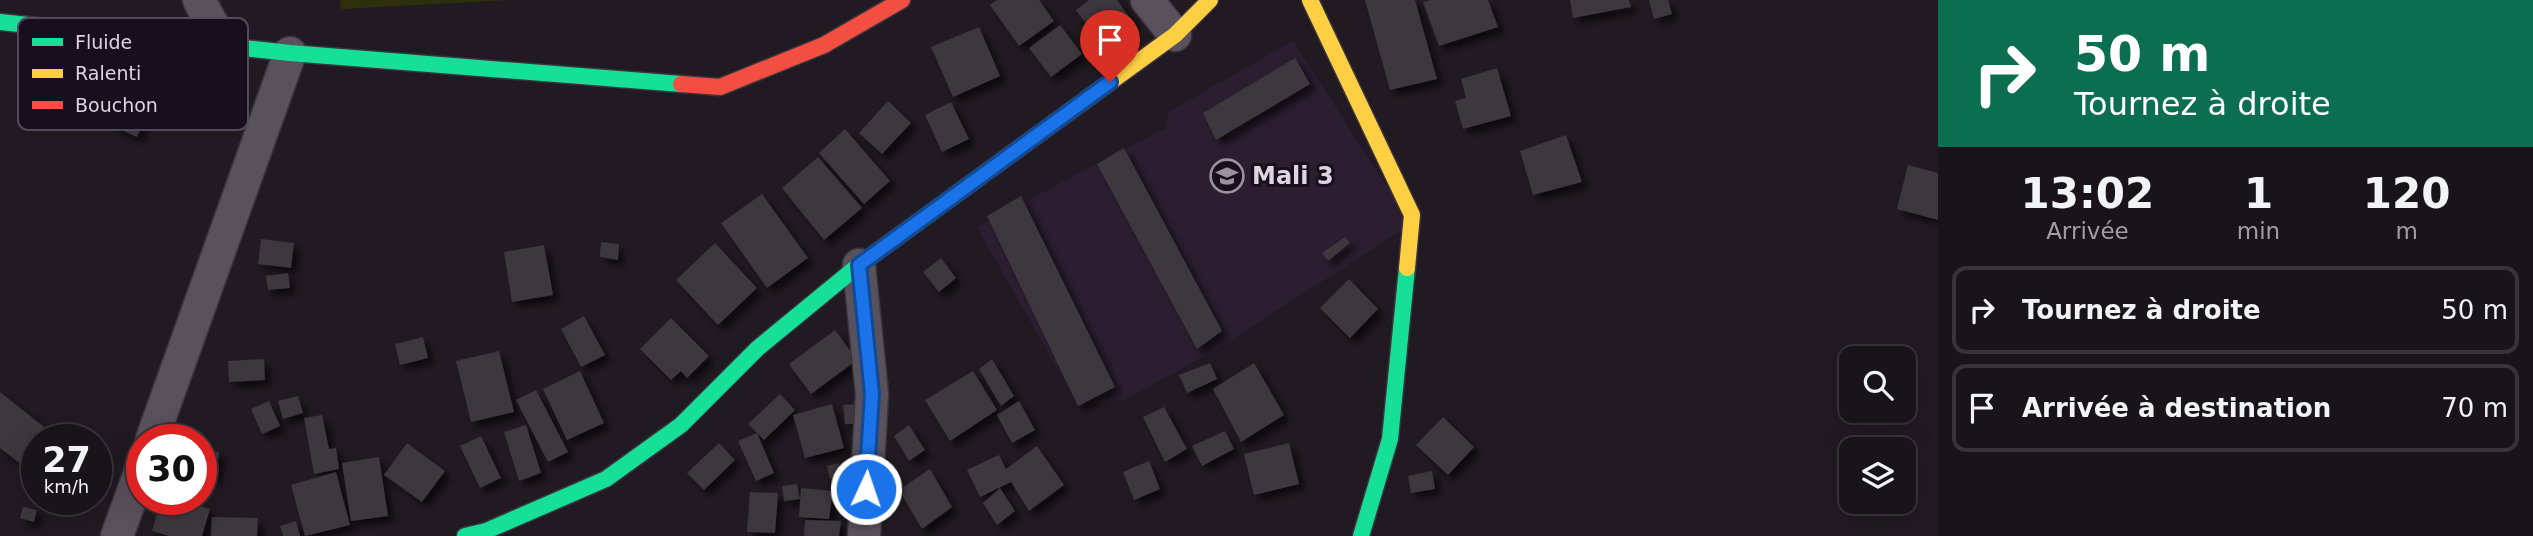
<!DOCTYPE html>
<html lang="fr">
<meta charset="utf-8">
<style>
body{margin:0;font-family:"DejaVu Sans",sans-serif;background:#262127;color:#f1f3f6;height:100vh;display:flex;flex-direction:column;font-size:26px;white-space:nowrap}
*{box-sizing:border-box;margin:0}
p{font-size:23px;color:#9f9ea2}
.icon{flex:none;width:38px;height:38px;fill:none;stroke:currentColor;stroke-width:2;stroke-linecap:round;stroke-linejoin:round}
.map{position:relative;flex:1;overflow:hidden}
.side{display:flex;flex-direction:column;background:#19141a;width:595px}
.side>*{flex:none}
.top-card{background:#0b6e4f;color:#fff;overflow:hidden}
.tools{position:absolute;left:1839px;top:346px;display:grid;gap:14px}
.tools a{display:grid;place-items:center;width:77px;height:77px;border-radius:14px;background:#19141a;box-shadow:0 7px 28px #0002,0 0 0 2px #373339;font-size:35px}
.speed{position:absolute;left:21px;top:424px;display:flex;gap:14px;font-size:35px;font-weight:700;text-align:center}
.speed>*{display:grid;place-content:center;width:91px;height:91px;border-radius:50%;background:#19141a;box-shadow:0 7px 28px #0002,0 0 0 2px #373339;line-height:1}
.speed small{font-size:18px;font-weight:400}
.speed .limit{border:10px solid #d22;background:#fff;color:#111}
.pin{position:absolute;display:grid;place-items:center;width:60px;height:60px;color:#fff;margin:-72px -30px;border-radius:50% 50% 50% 0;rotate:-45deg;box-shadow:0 0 7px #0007}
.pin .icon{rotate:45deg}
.me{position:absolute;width:77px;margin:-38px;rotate:3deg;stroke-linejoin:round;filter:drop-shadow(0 0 5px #0008)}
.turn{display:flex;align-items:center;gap:24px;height:147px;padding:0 21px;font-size:32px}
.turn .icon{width:91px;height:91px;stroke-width:2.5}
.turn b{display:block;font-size:49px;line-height:60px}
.eta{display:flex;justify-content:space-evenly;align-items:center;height:119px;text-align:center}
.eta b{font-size:42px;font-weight:700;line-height:49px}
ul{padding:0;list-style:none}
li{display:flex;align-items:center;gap:21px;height:88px;margin:0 14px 10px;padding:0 7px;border:4px solid #373339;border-radius:14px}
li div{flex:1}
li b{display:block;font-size:26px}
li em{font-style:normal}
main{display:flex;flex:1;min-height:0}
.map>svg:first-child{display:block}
.built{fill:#2b1e31}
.green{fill:#2e300c}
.building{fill:#3c373e;filter:url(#shadow)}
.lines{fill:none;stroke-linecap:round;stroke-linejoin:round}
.street-casing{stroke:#3a353c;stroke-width:35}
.fast-casing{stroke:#3a353c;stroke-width:19}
.slow-casing{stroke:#3a353c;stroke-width:19}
.jam-casing{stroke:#3a353c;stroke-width:19}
.street{stroke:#59515c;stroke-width:32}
.fast{stroke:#16e098;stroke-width:16}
.slow{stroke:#ffcf43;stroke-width:16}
.jam{stroke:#f24e42;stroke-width:16}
.route-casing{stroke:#114b97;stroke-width:18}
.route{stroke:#1a73e8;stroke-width:12}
.labels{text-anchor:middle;stroke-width:6;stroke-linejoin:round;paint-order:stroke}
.poi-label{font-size:24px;font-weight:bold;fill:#ddd6e0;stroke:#180e1d;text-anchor:start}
.key{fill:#180e1d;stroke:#534a58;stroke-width:2}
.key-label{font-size:19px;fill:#ddd6e0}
</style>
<main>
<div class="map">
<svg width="1938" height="536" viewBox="0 0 1938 536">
<defs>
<filter id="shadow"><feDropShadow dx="6" dy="6" stdDeviation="3.5" flood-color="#0009"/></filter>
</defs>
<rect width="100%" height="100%" fill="#211a22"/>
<path class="built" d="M1293,41L1411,224L1219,348L1125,400L1078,406L977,227L1167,127L1168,112Z"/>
<path class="green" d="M340,0H510L341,9Z"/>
<path class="building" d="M997,0H1039L1054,21L1019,46L990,5Z
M1089,0H1117L1133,22L1102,45L1076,10Z
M1365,0H1415L1437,79L1390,90Z
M1431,0H1488L1498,27L1439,46L1423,2Z
M1570,0H1629L1631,7L1573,18Z
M1649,0H1668L1672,14L1654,19Z
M1060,25L1082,54L1051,77L1029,48Z
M979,27L1000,76L953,97L931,47Z
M1295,58L1310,84L1216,140L1203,113Z
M1497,68L1511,116L1463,129L1455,101L1466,98L1461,79Z
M118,96L149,110L137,137L106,123Z
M888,101L911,123L882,154L859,133Z
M951,102L969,139L942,152L925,115Z
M845,129L890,181L864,204L819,153Z
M1566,135L1582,182L1533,195L1520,151Z
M1124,148L1222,331L1197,349L1097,164Z
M818,157L862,208L824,240L782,188Z
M1908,165L1938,173V220L1897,209Z
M762,194L808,258L767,288L721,223Z
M1021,196L1115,387L1078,406L987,216Z
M1345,237L1350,243L1328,261L1322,253Z
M261,239L294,243L291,268L258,264Z
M601,242L619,244L618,260L600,257Z
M715,243L757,288L718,325L676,280Z
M544,245L553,295L512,302L504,252Z
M941,258L956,278L939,292L923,272Z
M288,273L290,288L268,290L266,276Z
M1349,279L1378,309L1350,338L1320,308Z
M584,316L605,355L581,367L561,329Z
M671,318L709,356L687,378L681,371L671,380L640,349Z
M835,330L857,360L811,394L789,364Z
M423,337L428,358L400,365L395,344Z
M499,351L514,412L471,422L456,361Z
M264,359L265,380L229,382L228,361Z
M992,359L1014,396L1001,406L979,369Z
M1210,363L1217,379L1187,393L1179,375Z
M1254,363L1284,415L1241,442L1213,389Z
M580,371L604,423L567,440L543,389Z
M973,371L997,410L950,441L925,400Z
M536,390L568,452L548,462L516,400Z
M0,392L53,434L49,439H37V454L26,468L0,448Z
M780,394L795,410L764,440L748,424Z
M298,396L303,413L283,419L278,401Z
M269,401L280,426L262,434L251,409Z
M1019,401L1035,430L1012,443L997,415Z
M832,404L844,448L805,458L793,415Z
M855,404L856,424H845L843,405Z
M1164,407L1187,449L1165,462L1143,417Z
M322,415L329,449L336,448L339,469L314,474L304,418Z
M1443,417L1474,447L1448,475L1416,445Z
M526,425L541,473L519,481L504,432Z
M909,425L925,450L909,461L894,436Z
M1225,431L1234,449L1202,466L1192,446Z
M757,433L774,473L756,481L738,441Z
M481,436L501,478L480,488L460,446Z
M407,443L445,471L422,502L384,475Z
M719,443L735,460L704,490L687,473Z
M1289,443L1299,484L1254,495L1244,454Z
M1037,446L1064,485L1029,511L1011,482L980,497L967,470L999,455L1006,469Z
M203,451L219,452L216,477L201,476Z
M379,457L388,516L351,521L342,463Z
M1149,461L1160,489L1134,500L1123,472Z
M839,463L842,476L830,479L827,466Z
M930,469L952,507L922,529L899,490Z
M1432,471L1435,489L1411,493L1408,476Z
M336,472L350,525L305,536L291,485Z
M797,484L800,499L784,501L782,486Z
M801,488L833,491L829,519L799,517Z
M1000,488L1015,511L997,525L983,503Z
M750,492L778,493L775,533L747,532Z
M161,499H175L210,509L202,536H169L152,531Z
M23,507L37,510L34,522L20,518Z
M212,517L258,518L257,536H211Z
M805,520L841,521L839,536H804Z
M296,521L300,536H283L280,526Z"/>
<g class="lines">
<defs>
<path id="street" d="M199,0L224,46
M1147,0L1175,35
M859,265L872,394L864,536
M152,439L290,53
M117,536L142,467"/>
<path id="fast" d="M0,22L290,53L681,84
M465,536L486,531L606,479L681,425L758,348L859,265L1036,136
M1361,536L1390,439L1407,268"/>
<path id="slow" d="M1310,0L1412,215L1407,268
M1036,136L1175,35L1210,0"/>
<path id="jam" d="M681,84L720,87L824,45L902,0"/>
</defs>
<use href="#street" class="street-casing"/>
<use href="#fast" class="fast-casing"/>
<use href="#slow" class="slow-casing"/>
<use href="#jam" class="jam-casing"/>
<use href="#street" class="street"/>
<use href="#fast" class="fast"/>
<use href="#slow" class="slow"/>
<use href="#jam" class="jam"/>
</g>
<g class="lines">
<defs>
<path id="route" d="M866,489L872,394L859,265L1110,82"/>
</defs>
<use href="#route" class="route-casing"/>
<use href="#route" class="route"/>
</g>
<defs>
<symbol id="school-ring" viewBox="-11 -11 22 22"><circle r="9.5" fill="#180e1d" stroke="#9b949e" stroke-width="1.5"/><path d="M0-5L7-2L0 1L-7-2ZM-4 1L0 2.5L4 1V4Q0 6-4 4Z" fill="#9b949e"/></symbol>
</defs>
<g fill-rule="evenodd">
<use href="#school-ring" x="1208" y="157" width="38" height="38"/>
</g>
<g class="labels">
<g class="poi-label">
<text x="1252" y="184">Mali 3</text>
</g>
</g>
<rect x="18" y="18" width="230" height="112" rx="10" class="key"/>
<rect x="32" y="38" width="31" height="8" fill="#16e098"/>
<rect x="32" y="69" width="31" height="9" fill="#ffcf43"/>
<rect x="32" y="101" width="31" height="8" fill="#f24e42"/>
<g class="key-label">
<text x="75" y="49">Fluide</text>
<text x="75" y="80">Ralenti</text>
<text x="75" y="112">Bouchon</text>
</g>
</svg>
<div class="tools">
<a><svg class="icon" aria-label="search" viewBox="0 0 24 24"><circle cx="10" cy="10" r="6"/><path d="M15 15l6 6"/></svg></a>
<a><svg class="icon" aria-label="layers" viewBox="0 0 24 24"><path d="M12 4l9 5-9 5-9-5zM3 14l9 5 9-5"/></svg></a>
</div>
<div class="speed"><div>27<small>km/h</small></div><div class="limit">30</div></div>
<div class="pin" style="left:1110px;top:82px;background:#d93025"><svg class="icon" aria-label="arrive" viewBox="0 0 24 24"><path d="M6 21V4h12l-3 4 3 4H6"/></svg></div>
<svg class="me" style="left:866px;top:489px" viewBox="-20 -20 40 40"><circle r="17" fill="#1a73e8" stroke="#fff" stroke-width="3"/><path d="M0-11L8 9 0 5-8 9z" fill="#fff"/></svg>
</div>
<section class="side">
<div class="top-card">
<div class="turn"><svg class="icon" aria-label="right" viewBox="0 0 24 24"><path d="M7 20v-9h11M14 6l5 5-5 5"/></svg><div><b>50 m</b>Tournez à droite</div></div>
</div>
<div class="eta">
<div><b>13:02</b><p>Arrivée</p></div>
<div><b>1</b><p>min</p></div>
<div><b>120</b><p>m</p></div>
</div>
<ul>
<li><svg class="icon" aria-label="right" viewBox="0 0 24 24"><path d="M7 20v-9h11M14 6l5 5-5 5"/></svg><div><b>Tournez à droite</b></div><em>50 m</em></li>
<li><svg class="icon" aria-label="arrive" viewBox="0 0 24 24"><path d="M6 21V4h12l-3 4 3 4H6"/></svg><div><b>Arrivée à destination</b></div><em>70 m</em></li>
</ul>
</section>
</main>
